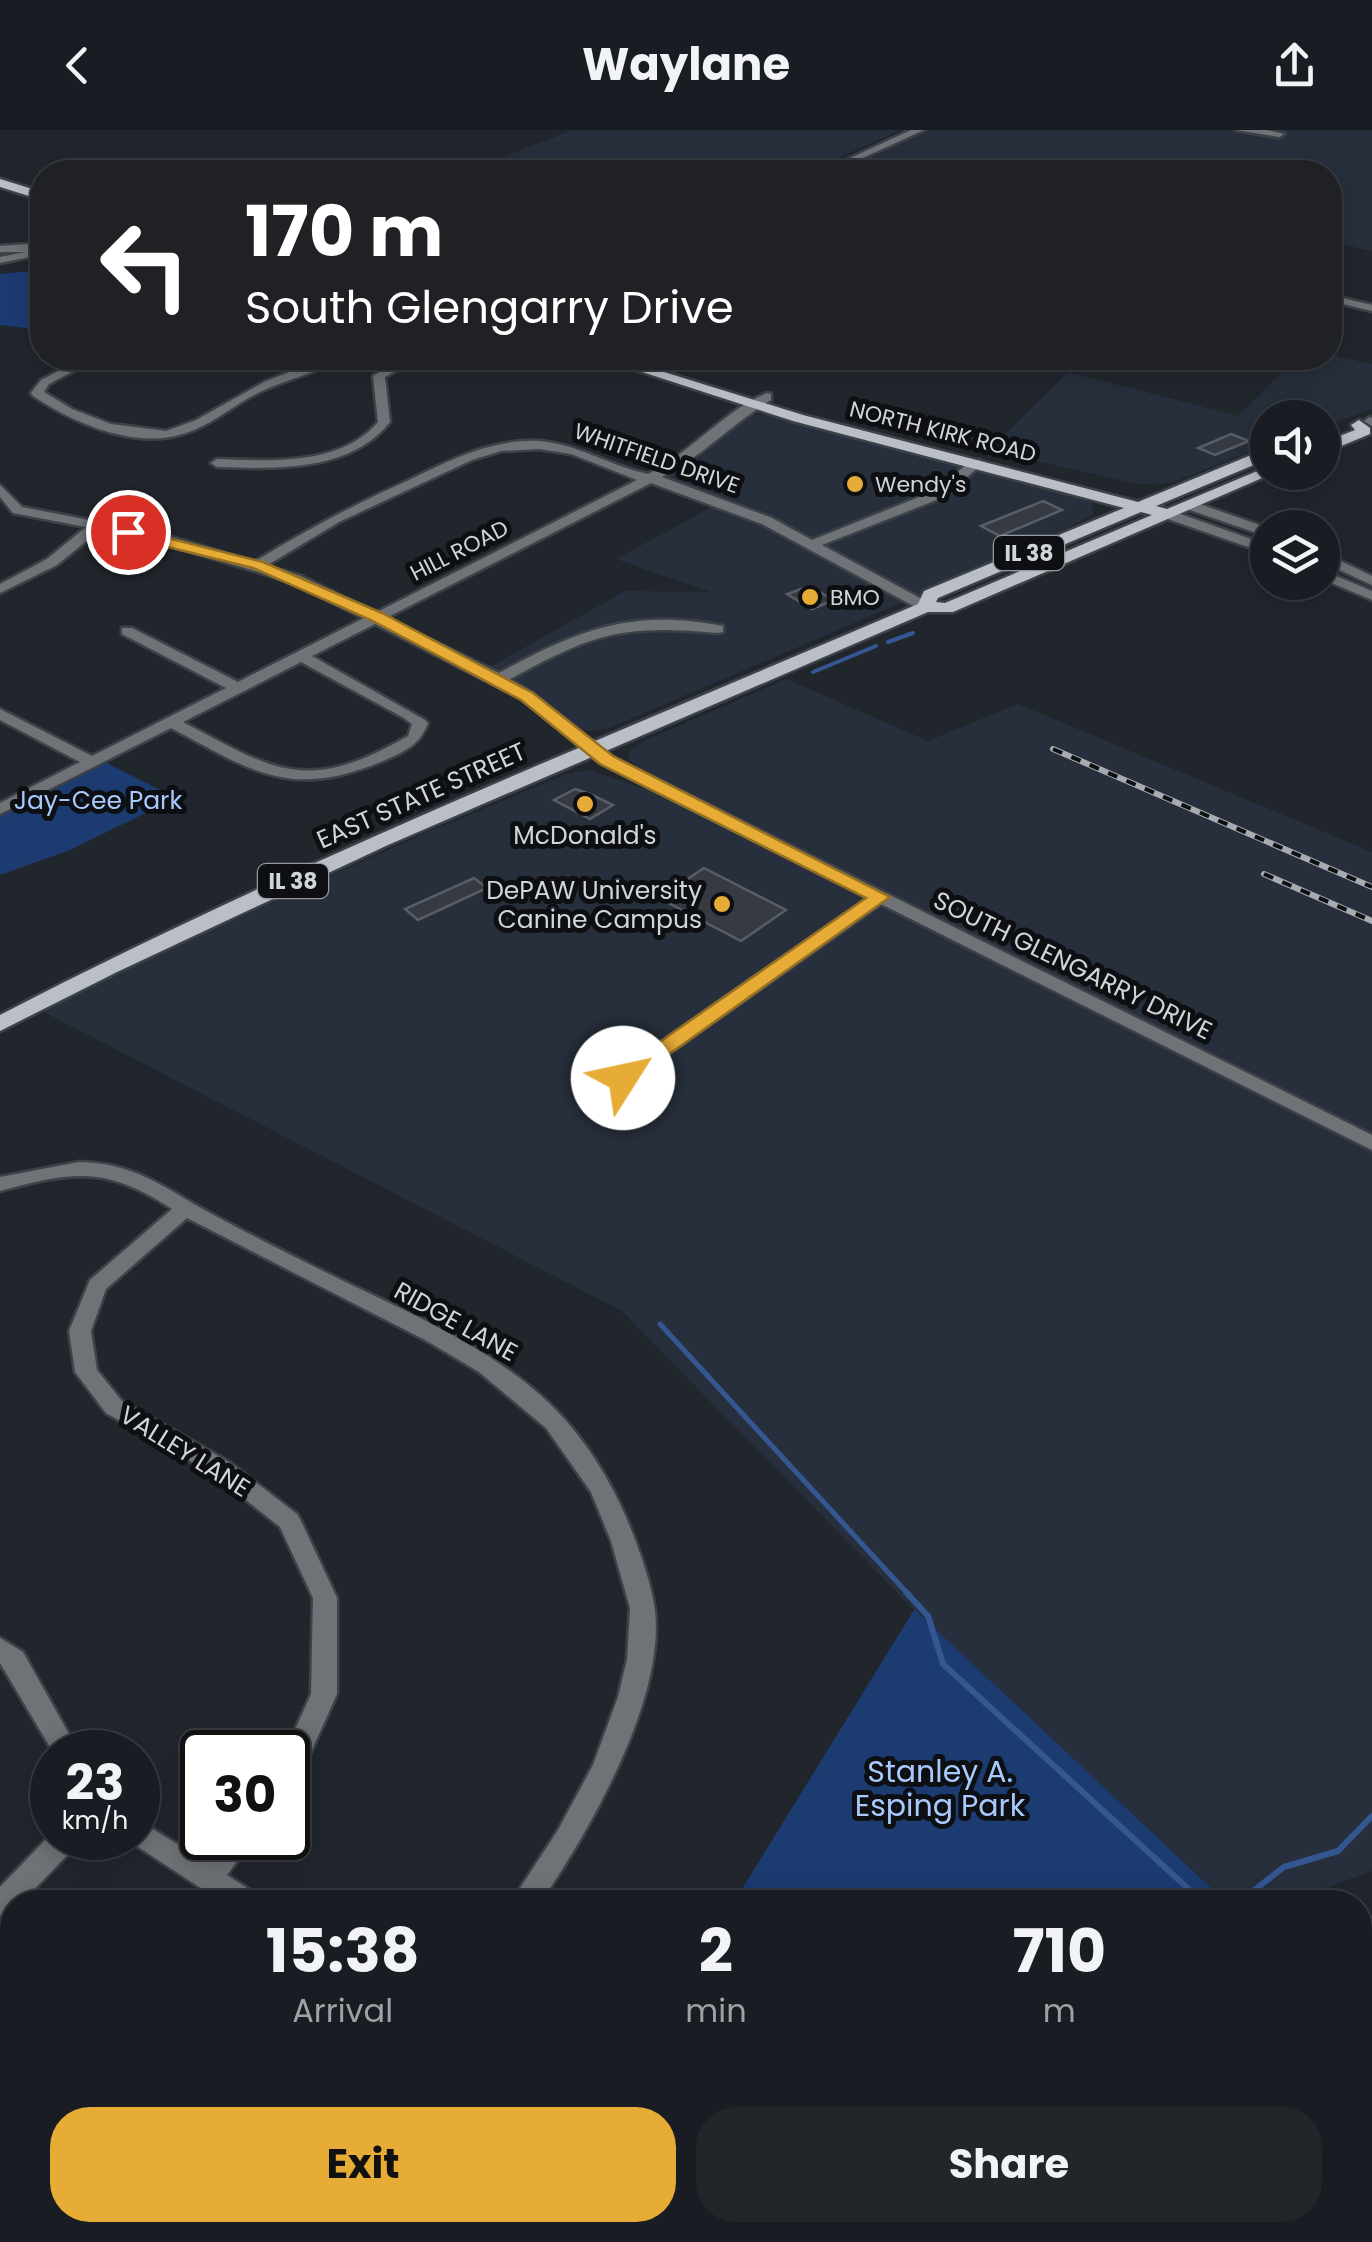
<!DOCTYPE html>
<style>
body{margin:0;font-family:Poppins,sans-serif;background:#22252a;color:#f1f3f6;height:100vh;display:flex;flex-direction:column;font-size:38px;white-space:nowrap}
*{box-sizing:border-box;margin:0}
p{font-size:32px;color:#9fa1a5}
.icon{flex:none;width:55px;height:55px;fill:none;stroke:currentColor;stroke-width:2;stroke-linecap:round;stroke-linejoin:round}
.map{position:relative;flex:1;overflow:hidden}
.panel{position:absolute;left:0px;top:1760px;width:1372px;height:352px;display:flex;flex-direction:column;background:#191c22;border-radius:40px 40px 0 0;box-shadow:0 5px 25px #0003,0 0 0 2px #373a40}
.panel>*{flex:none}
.guide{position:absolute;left:30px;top:30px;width:1312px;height:210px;border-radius:40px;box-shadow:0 5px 25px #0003,0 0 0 2px #373a40;background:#202124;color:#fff;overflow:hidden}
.buttons{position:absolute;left:1250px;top:270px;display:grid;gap:20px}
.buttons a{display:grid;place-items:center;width:90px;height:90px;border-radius:50%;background:#191c22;box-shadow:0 5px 25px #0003,0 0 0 2px #373a40;font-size:50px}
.speed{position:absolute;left:30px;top:1600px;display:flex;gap:20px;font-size:50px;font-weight:700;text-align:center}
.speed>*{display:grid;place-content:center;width:130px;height:130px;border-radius:50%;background:#191c22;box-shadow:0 5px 25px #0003,0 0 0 2px #373a40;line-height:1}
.speed small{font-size:25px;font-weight:400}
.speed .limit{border:5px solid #111;border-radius:15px;background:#fff;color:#111}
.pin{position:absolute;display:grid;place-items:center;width:85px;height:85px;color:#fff;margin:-42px;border:5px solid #fff;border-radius:50%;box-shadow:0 2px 10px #0007}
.me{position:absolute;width:110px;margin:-55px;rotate:55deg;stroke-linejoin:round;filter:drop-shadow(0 0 8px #0008)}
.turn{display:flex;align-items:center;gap:35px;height:210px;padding:0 50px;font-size:45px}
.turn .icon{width:130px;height:130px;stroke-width:2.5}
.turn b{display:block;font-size:70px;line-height:85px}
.eta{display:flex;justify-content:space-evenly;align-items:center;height:170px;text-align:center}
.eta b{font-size:60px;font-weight:700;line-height:70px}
.primary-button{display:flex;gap:20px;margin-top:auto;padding:20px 50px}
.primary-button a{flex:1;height:115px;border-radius:40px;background:#e7ac36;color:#111;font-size:40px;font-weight:700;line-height:115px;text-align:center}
.primary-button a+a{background:#22252a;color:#f1f3f6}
header{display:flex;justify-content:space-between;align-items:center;height:130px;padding:0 50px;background:#191c22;font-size:45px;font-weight:700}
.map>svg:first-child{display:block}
.built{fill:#272f3c}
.green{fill:#1c3b71}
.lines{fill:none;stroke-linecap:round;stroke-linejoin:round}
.stream-far2{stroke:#345792;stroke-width:4}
.stream-far1{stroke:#345792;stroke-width:5}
.stream{stroke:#345792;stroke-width:6}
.building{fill:#363b43;stroke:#585d66;stroke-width:2.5}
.minor-casing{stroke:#3d4249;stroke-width:5}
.major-casing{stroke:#3d4249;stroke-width:5}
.minor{fill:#6f7276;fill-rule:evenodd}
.major{fill:#b9bec7;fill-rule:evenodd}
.rail-far1-casing{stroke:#a8abb1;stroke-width:6}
.rail-casing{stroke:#a8abb1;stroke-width:10}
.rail-far1{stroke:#0d0f12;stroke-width:4;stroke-dasharray:10;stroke-linecap:butt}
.rail{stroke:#0d0f12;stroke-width:6;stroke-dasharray:20;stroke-linecap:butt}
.route{fill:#e7ac36;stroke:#967023;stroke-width:2.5}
.poi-dot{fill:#e7ac36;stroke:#0d0f12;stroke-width:4}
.labels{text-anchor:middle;stroke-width:10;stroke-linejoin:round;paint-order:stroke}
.far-street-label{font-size:22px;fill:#d1d4d9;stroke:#0d0f12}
.far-poi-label{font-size:22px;fill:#d1d4d9;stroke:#0d0f12;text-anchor:start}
.shield{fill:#0d0f12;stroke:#96999d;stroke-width:2.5}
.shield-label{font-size:22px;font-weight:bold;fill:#d1d4d9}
.street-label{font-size:25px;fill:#d1d4d9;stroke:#0d0f12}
.park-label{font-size:25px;fill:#a9c9fd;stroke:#0d0f12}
.poi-label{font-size:25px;fill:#d1d4d9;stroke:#0d0f12}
.near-park-label{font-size:30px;fill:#a9c9fd;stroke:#0d0f12}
</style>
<header><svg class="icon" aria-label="back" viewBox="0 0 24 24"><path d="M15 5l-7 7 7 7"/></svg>Waylane<svg class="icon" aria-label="share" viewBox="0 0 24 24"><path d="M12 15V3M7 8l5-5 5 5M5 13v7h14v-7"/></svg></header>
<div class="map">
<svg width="1372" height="2112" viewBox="0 0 1372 2112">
<rect width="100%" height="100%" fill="#21262d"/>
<path class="built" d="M573,0H901L807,42H463Z
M923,0H1372V121L1330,112V42H828Z
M1330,225L1372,234V279L1323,296L1322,288H1268L1267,315L1171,353L1137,354L989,320L1068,242L1238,286L1297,228Z
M755,285H775L1075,365L1091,373L1094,384L1017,423L607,599L587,601L570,595L485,540L625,461L710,462L616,429L714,376L652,353L694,330L741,291Z
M786,549L928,611L1018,574L1372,722V1004L641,640L628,628L629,621L646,610Z
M589,640L651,661L728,696L1372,1022V1741L1288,1772H1226L914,1480L622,1181L38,879L423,704L567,644Z
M1372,1788V2071L1358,2112H1241L1246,2100H1360V1818Z"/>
<path class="green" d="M42,140V200L0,195V144Z
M101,630L176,668L70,720L0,745V683Z
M914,1480H915L1226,1772H734Z
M530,2100H942L936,2112H523Z"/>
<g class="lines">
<path class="stream-far2" d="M888,512L913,503
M813,542L876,516"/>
<path class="stream-far1" d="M660,1194L909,1465"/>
<path class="stream" d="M906,1462L928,1486L943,1534L1194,1764L1196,1772
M1239,1772L1284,1737L1338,1721L1372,1686
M909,2112L915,2100"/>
</g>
<path class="building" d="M1231,304L1249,311L1215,325L1198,318Z
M1043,371L1062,380L1000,406L981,396Z
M809,456L834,470L812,479L787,464Z
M575,659L590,664L613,675L590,689L554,670Z
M704,738L786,780L741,811L659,768Z
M474,748L487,758L418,790L405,779Z"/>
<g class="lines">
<defs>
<path id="minor" d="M911,0H924L832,42H820Z
M1236,0H1267L1284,4L1279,7Z
M678,33L716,39L721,42L675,38Z
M28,114L33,117L35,126L0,133V127L25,122H0V116Z
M1330,165L1372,175V181L1330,171Z
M84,228H98L49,254L44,262L72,279L111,294L166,301L196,290L266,251L326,228H341C318,243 287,249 262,261C238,272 218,290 194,300C142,323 77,295 33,266L31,263L41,250Z
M404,228H418L385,247L390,292C351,342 275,339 217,337L211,333L217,329C270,331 341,336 378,292L373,246Z
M767,263L771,264V270C733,293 701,327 662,347L772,388L812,410L934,361L972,330H980V336L944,367L822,415L931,474V480H921L762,394L651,353L386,488L499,543C577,500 632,478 723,496V502L718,503C622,494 594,503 510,549L532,563L612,627L1372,1005V1020L881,774L630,951H616L614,947L616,943L868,768L600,633L522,569L375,494L312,526L425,590L428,593C420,615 404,622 383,631C290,670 252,641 171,598L0,684V673L80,632L0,590V579L92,626L226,558L122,504V498H132L238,552L364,488L291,452L159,412L100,400L57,435L0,463V454L47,429L86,397L13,383L0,367V355L22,377L161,404L254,432C304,401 355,374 409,350C450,330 491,309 539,311C578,314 610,336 648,344C691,323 722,282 767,263ZM539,319L571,324L637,350L375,483L301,446L266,436L339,392L472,330L501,321ZM301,532L404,588L412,594L408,606C307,664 277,642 183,592Z
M1370,287L1372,288V296L1364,291Z
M1184,372H1194L1268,398V407L1184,378Z
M1162,381H1172L1268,415V424L1162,387Z
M1322,422L1372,446V455L1322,432Z
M1322,440L1372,461V470L1322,449Z
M79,1032C135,1033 163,1057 210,1083C243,1101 277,1118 311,1135C380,1170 454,1199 517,1246C562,1279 596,1323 620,1374C634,1404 651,1449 655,1481C665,1570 589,1701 541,1772H511L558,1700L593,1635L618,1567L627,1529L630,1478L611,1411L591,1362L546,1298L479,1242L427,1211L187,1088L106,1159L91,1201L97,1240L122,1271L229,1332L297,1384L301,1391L337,1468V1564L297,1653L288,1657L285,1622L311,1564L313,1468L280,1397L213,1344L106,1283L75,1242L69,1201L90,1150L172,1079C105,1036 75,1041 0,1061V1047Z
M0,1508L23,1522L79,1622H53L0,1533Z
M138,1690L205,1731L225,1708H254L227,1745L255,1763L258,1772H222L129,1711L127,1708H138Z
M52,1703V1708H79L75,1717L22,1772H12L10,1785L0,1789V1757Z"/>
<path id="major" d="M0,49L42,62V70L0,57Z
M599,228H619L803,285L1138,372L1268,318V329L1156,376L1167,379L1262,339L1276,342L953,482H928L388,715L117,842L0,901V885C298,730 610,606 918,474L924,461L1124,378L793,291ZM1141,382L1152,385L945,473L936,472L938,468Z
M1359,290L1370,298V304L1322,324V313L1355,300L1351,295Z"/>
</defs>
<use href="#minor" class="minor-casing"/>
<use href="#major" class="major-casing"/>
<use href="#minor" class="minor"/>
<use href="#major" class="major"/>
<defs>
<path id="rail-far1" d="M1053,619L1372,757
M1264,744L1372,791"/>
<path id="rail" d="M1360,1925L1372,1893
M1360,1976L1372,1944
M1360,2031L1372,1998
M1290,2112L1294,2100
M1309,2112L1314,2100
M1330,2112L1335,2100"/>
</defs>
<use href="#rail-far1" class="rail-far1-casing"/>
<use href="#rail" class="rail-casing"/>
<use href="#rail-far1" class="rail-far1"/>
<use href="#rail" class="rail"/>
</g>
<path class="route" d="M128,398L263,432L382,483L533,563L613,626L890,767L630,952H615L612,948L615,943L866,768L600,634L521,570L371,490L253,438L123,406L121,402Z"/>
<g class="poi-dot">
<circle cx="855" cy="354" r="10"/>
<circle cx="810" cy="467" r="10"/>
<circle cx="585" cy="674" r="10"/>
<circle cx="722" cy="774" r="10"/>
</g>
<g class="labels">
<g class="far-street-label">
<text transform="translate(943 301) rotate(14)" y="8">NORTH KIRK ROAD</text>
<text transform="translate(657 328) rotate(19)" y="8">WHITFIELD DRIVE</text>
<text transform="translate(459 420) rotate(-27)" y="8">HILL ROAD</text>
</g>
<g class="far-poi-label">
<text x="875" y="362">Wendy's</text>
<text x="830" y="475">BMO</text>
</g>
<g class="shield">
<rect x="994" y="406" width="70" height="34" rx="8"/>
<rect x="258" y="734" width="70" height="34" rx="8"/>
</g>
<g class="shield-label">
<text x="1029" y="431">IL 38</text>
<text x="293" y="759">IL 38</text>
</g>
<g class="street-label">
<text transform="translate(421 665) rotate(-24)" y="9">EAST STATE STREET</text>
<text transform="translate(1073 835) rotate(26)" y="9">SOUTH GLENGARRY DRIVE</text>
<text transform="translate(456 1191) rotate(29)" y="9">RIDGE LANE</text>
<text transform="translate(185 1321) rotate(32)" y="9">VALLEY LANE</text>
</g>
<g class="park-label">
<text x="98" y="679">Jay-Cee Park</text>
</g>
<g class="poi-label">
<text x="585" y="714">McDonald's</text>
<text x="702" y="769" text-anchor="end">DePAW University<tspan x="702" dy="29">Canine Campus</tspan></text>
</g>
<g class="near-park-label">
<text x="940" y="1652">Stanley A.<tspan x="940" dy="34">Esping Park</tspan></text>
</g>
</g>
</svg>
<div class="buttons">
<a><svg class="icon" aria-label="sound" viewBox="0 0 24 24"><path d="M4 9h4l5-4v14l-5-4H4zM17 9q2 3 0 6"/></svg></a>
<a><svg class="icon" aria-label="layers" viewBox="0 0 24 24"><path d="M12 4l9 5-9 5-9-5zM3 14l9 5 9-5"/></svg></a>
</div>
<div class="speed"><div>23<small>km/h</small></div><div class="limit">30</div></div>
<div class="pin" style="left:128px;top:402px;background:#d93025"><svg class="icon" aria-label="arrive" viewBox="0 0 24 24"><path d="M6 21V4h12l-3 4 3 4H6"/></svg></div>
<svg class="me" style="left:623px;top:948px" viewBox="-20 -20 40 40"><circle r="19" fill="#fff"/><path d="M0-13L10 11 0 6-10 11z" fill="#e7ac36"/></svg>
<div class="guide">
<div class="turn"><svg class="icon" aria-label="left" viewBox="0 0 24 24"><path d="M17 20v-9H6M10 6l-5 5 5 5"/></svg><div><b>170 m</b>South Glengarry Drive</div></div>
</div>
<section class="panel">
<div class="eta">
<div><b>15:38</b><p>Arrival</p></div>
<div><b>2</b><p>min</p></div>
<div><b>710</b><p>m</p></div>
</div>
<div class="primary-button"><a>Exit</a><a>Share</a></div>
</section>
</div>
